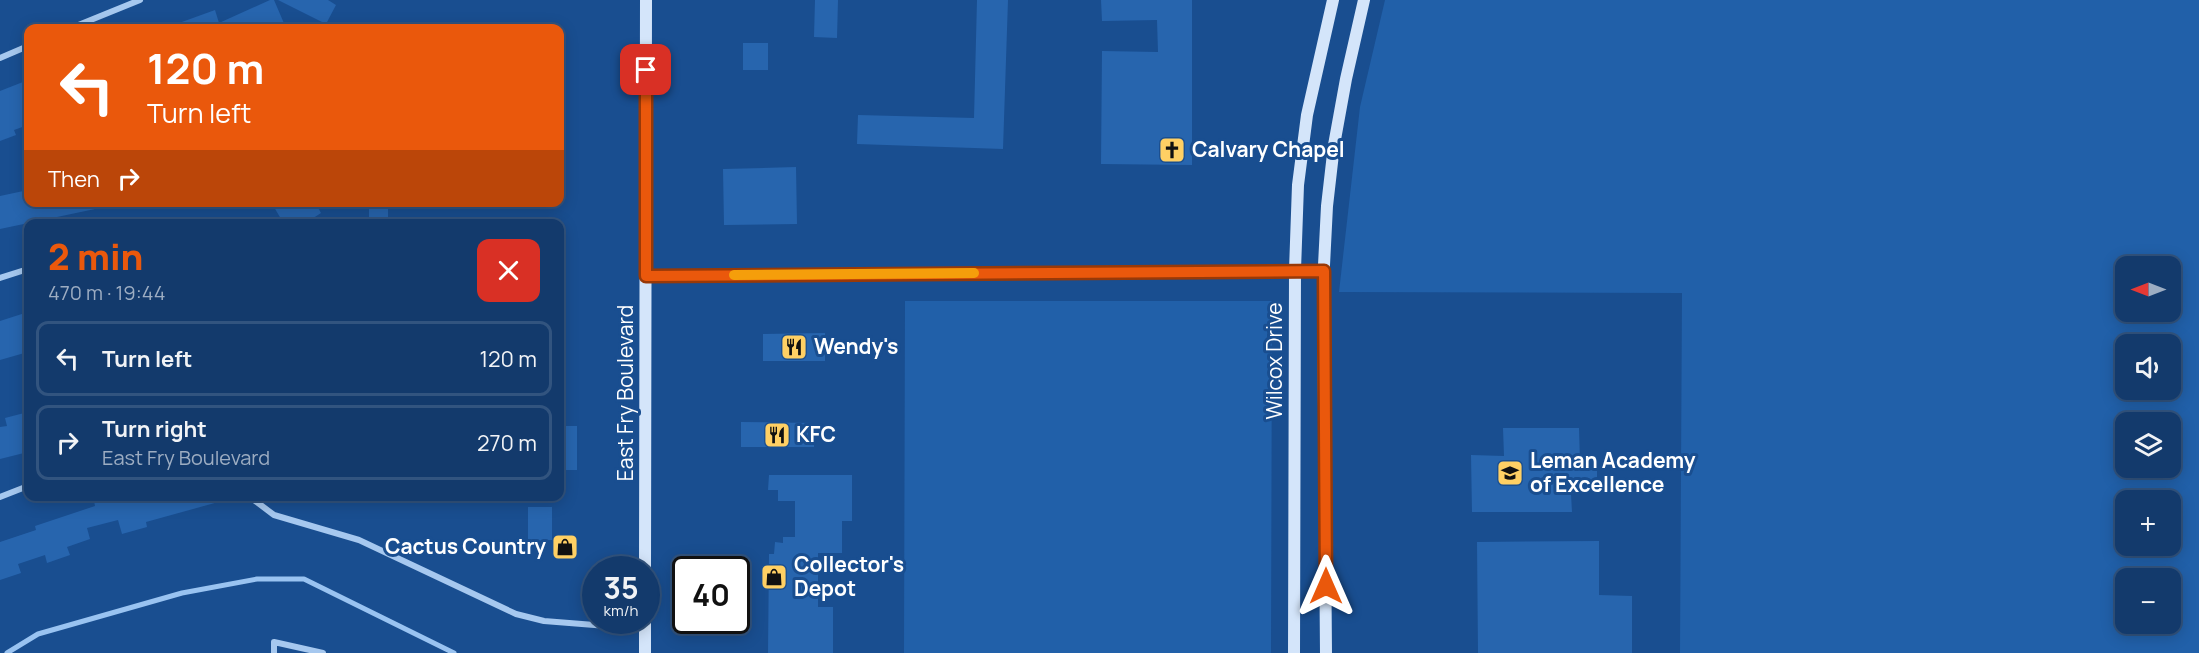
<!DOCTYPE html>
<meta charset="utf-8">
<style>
body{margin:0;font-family:Manrope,sans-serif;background:#1c4172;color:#f1f3f6;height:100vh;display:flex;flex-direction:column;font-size:22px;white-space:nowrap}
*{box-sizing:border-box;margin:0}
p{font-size:20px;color:#9dadc2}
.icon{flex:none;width:33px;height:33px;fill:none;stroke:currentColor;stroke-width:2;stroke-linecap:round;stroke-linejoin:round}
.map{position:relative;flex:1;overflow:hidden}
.sheet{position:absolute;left:24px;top:219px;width:540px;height:282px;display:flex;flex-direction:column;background:#133a6c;border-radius:12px;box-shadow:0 3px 15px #0003,0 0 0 2px #32547f}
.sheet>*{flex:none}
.top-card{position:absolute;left:24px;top:24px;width:540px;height:183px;border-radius:12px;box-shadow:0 3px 15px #0003,0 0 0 2px #32547f;background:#ea580c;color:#fff;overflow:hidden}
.needle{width:39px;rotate:270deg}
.buttons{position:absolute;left:2115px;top:256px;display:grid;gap:12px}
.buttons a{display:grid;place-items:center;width:66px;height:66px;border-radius:12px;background:#133a6c;box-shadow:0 3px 15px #0003,0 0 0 2px #32547f;font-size:30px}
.speed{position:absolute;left:582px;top:556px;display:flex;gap:12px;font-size:30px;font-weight:700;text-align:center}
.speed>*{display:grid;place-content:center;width:78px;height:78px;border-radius:50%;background:#133a6c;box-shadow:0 3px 15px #0003,0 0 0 2px #32547f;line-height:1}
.speed small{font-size:15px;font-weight:400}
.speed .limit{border:3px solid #111;border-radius:9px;background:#fff;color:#111}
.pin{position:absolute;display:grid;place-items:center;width:51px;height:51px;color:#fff;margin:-26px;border-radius:12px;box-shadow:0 3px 9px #0006}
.me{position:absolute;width:66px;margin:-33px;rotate:0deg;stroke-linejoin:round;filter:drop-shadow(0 0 4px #0008)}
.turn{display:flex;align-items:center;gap:21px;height:126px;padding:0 24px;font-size:27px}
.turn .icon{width:78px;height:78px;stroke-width:2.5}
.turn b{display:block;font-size:42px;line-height:51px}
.then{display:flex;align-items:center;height:57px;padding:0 24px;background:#0003;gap:12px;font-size:22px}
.round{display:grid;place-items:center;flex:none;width:63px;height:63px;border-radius:12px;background:#1c4172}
.headline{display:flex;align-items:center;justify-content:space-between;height:102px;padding:0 24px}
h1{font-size:36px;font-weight:800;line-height:45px;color:#ea580c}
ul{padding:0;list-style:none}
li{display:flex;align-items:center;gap:18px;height:75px;margin:0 12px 9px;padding:0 12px;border:3px solid #32547f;border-radius:12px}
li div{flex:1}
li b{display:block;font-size:22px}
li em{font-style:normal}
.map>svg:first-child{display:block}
.green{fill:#2160a9;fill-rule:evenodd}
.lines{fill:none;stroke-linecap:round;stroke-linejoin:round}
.stream{stroke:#99c3f1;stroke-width:5}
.building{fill:#2765ae}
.street{stroke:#a6c8ef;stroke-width:6}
.secondary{stroke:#d4e5fa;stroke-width:12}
.route-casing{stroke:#983908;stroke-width:15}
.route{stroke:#ea580c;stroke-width:10}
.slow{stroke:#f59e0b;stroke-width:10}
.labels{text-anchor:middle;stroke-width:6;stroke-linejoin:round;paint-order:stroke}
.poi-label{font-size:21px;font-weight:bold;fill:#fff;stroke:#194e90;text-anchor:start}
.street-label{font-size:21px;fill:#fff;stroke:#194e90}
</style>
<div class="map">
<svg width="2199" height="653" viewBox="0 0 2199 653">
<rect width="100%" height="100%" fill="#194e90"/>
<path class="green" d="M1385,0H2199V653H1680L1682,293L1339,292L1360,107ZM2126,267H2170V312H2126ZM2126,345H2170V390H2126ZM2126,423H2170V468H2126ZM2126,501H2170V546H2126ZM2126,579H2170V624H2126Z
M905,301H1272L1271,653H904Z"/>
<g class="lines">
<path class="stream" d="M7,653L38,634L182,593L257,579H304L454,653"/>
</g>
<path class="building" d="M270,0H274L286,28H168V27L215,10L219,23Z
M278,0H328L336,5L326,24Z
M815,0H838L837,38L814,37Z
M977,0H1008L1003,149L857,144L858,115L974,118Z
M1101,0H1192V165L1101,164L1102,51L1158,52L1157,20L1102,21Z
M743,43H768V70H743Z
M28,80V125L14,130L16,135L0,141V91Z
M796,167L797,224L724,225L723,169Z
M28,190V202H94L95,209L0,229V196Z
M271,202H315L321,213L304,224H284Z
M369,202H388V224H369Z
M28,312V352L0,360V321Z
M825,333V361H763V334Z
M28,412V452L0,459V427L7,426L5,418Z
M741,422L814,423V447H741Z
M560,426H577V470H560Z
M1503,428H1579L1580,462H1597V485H1581V494H1571L1572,512H1472L1471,455L1504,456Z
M769,475H852V521H842V553H818V607H833V653H768L769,554H774L775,542L783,543V537H795V501H778V490H768Z
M108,496H222V501L146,522L147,527L122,534L118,520L87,528L90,539L67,547L70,555L47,563L45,555L18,564L21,573L0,580V542L36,530L35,526L95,506L94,501Z
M528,507H552V540L528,541Z
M1599,541V595L1632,596V653H1478L1477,542Z"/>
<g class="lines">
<path class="street" d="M71,28L140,0
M0,58L28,46
M646,275L1323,271
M0,278L28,269
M254,496V500L274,515L359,540L516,614L544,621L645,629
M0,497L28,486
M274,653V642L323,653"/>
<path class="secondary" d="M645,570L646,0
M645,621V653
M1294,653L1295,270L1298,185L1307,115L1333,0
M1326,653L1323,285L1327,206L1334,145L1346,79L1364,0"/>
</g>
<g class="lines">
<defs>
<path id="route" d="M646,70V276L1324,271L1326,586"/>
</defs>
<use href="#route" class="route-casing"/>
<use href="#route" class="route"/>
<path class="slow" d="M734,275L974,273"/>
</g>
<defs>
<symbol id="church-square" viewBox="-11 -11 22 22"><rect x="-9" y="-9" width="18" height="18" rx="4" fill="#ffd064" stroke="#194e90"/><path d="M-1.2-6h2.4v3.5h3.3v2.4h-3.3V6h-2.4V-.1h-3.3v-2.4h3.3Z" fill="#111"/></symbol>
<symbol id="restaurant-square" viewBox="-11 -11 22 22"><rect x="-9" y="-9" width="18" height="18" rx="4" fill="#ffd064" stroke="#194e90"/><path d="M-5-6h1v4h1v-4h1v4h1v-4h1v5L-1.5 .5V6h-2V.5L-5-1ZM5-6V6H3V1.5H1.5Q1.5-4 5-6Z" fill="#111"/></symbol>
<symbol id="school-square" viewBox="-11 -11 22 22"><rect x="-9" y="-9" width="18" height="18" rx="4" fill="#ffd064" stroke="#194e90"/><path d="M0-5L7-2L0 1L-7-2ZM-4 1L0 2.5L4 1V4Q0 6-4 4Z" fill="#111"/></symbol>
<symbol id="shop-square" viewBox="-11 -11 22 22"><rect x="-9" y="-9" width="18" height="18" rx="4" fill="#ffd064" stroke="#194e90"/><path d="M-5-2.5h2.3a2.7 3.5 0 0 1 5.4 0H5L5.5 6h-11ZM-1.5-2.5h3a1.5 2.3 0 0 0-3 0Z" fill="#111"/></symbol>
</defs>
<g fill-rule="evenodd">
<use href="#church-square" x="1157" y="135" width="30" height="30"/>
<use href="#restaurant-square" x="779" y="332" width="30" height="30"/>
<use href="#restaurant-square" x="762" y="420" width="30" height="30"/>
<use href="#school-square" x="1495" y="458" width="30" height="30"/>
<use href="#shop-square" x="550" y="532" width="30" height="30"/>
<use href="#shop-square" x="759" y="562" width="30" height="30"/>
</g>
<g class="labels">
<g class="poi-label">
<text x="1192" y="157">Calvary Chapel</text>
<text x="814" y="354">Wendy's</text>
<text x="796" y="442">KFC</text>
<text x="1530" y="468">Leman Academy<tspan x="1530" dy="24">of Excellence</tspan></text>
<text x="546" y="554" text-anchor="end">Cactus Country</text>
<text x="794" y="572">Collector's<tspan x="794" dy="24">Depot</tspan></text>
</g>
<g class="street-label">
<text transform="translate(1275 361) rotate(-90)" y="7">Wilcox Drive</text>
<text transform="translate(626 393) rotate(-90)" y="7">East Fry Boulevard</text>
</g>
</g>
</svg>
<div class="buttons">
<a><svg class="needle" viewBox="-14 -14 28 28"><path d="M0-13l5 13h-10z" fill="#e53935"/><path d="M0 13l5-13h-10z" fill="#9dadc2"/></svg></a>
<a><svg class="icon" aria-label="sound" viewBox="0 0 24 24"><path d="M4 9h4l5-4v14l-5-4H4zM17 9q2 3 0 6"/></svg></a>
<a><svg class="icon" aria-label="layers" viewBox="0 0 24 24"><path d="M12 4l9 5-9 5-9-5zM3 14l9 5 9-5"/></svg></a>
<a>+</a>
<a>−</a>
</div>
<div class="speed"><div>35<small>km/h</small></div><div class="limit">40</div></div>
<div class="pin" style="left:646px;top:70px;background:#d93025"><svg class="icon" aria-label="arrive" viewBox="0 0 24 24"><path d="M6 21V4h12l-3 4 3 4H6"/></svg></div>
<svg class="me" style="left:1326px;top:586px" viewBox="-20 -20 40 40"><path d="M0-17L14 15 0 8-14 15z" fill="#ea580c" stroke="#fff" stroke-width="4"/></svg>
<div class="top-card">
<div class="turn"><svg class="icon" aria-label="left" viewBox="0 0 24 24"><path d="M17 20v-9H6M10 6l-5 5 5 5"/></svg><div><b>120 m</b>Turn left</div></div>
<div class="then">Then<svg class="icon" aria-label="right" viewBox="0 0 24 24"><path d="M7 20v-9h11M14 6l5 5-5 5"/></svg></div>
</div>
<section class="sheet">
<div class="headline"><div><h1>2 min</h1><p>470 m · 19:44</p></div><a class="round" style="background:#d93025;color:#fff"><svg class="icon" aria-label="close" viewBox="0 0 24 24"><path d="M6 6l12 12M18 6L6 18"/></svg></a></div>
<ul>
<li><svg class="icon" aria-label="left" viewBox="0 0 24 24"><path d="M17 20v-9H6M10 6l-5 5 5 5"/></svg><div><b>Turn left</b></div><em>120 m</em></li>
<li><svg class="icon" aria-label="right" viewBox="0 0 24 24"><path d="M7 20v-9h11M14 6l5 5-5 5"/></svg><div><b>Turn right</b><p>East Fry Boulevard</p></div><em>270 m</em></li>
</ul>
</section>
</div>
